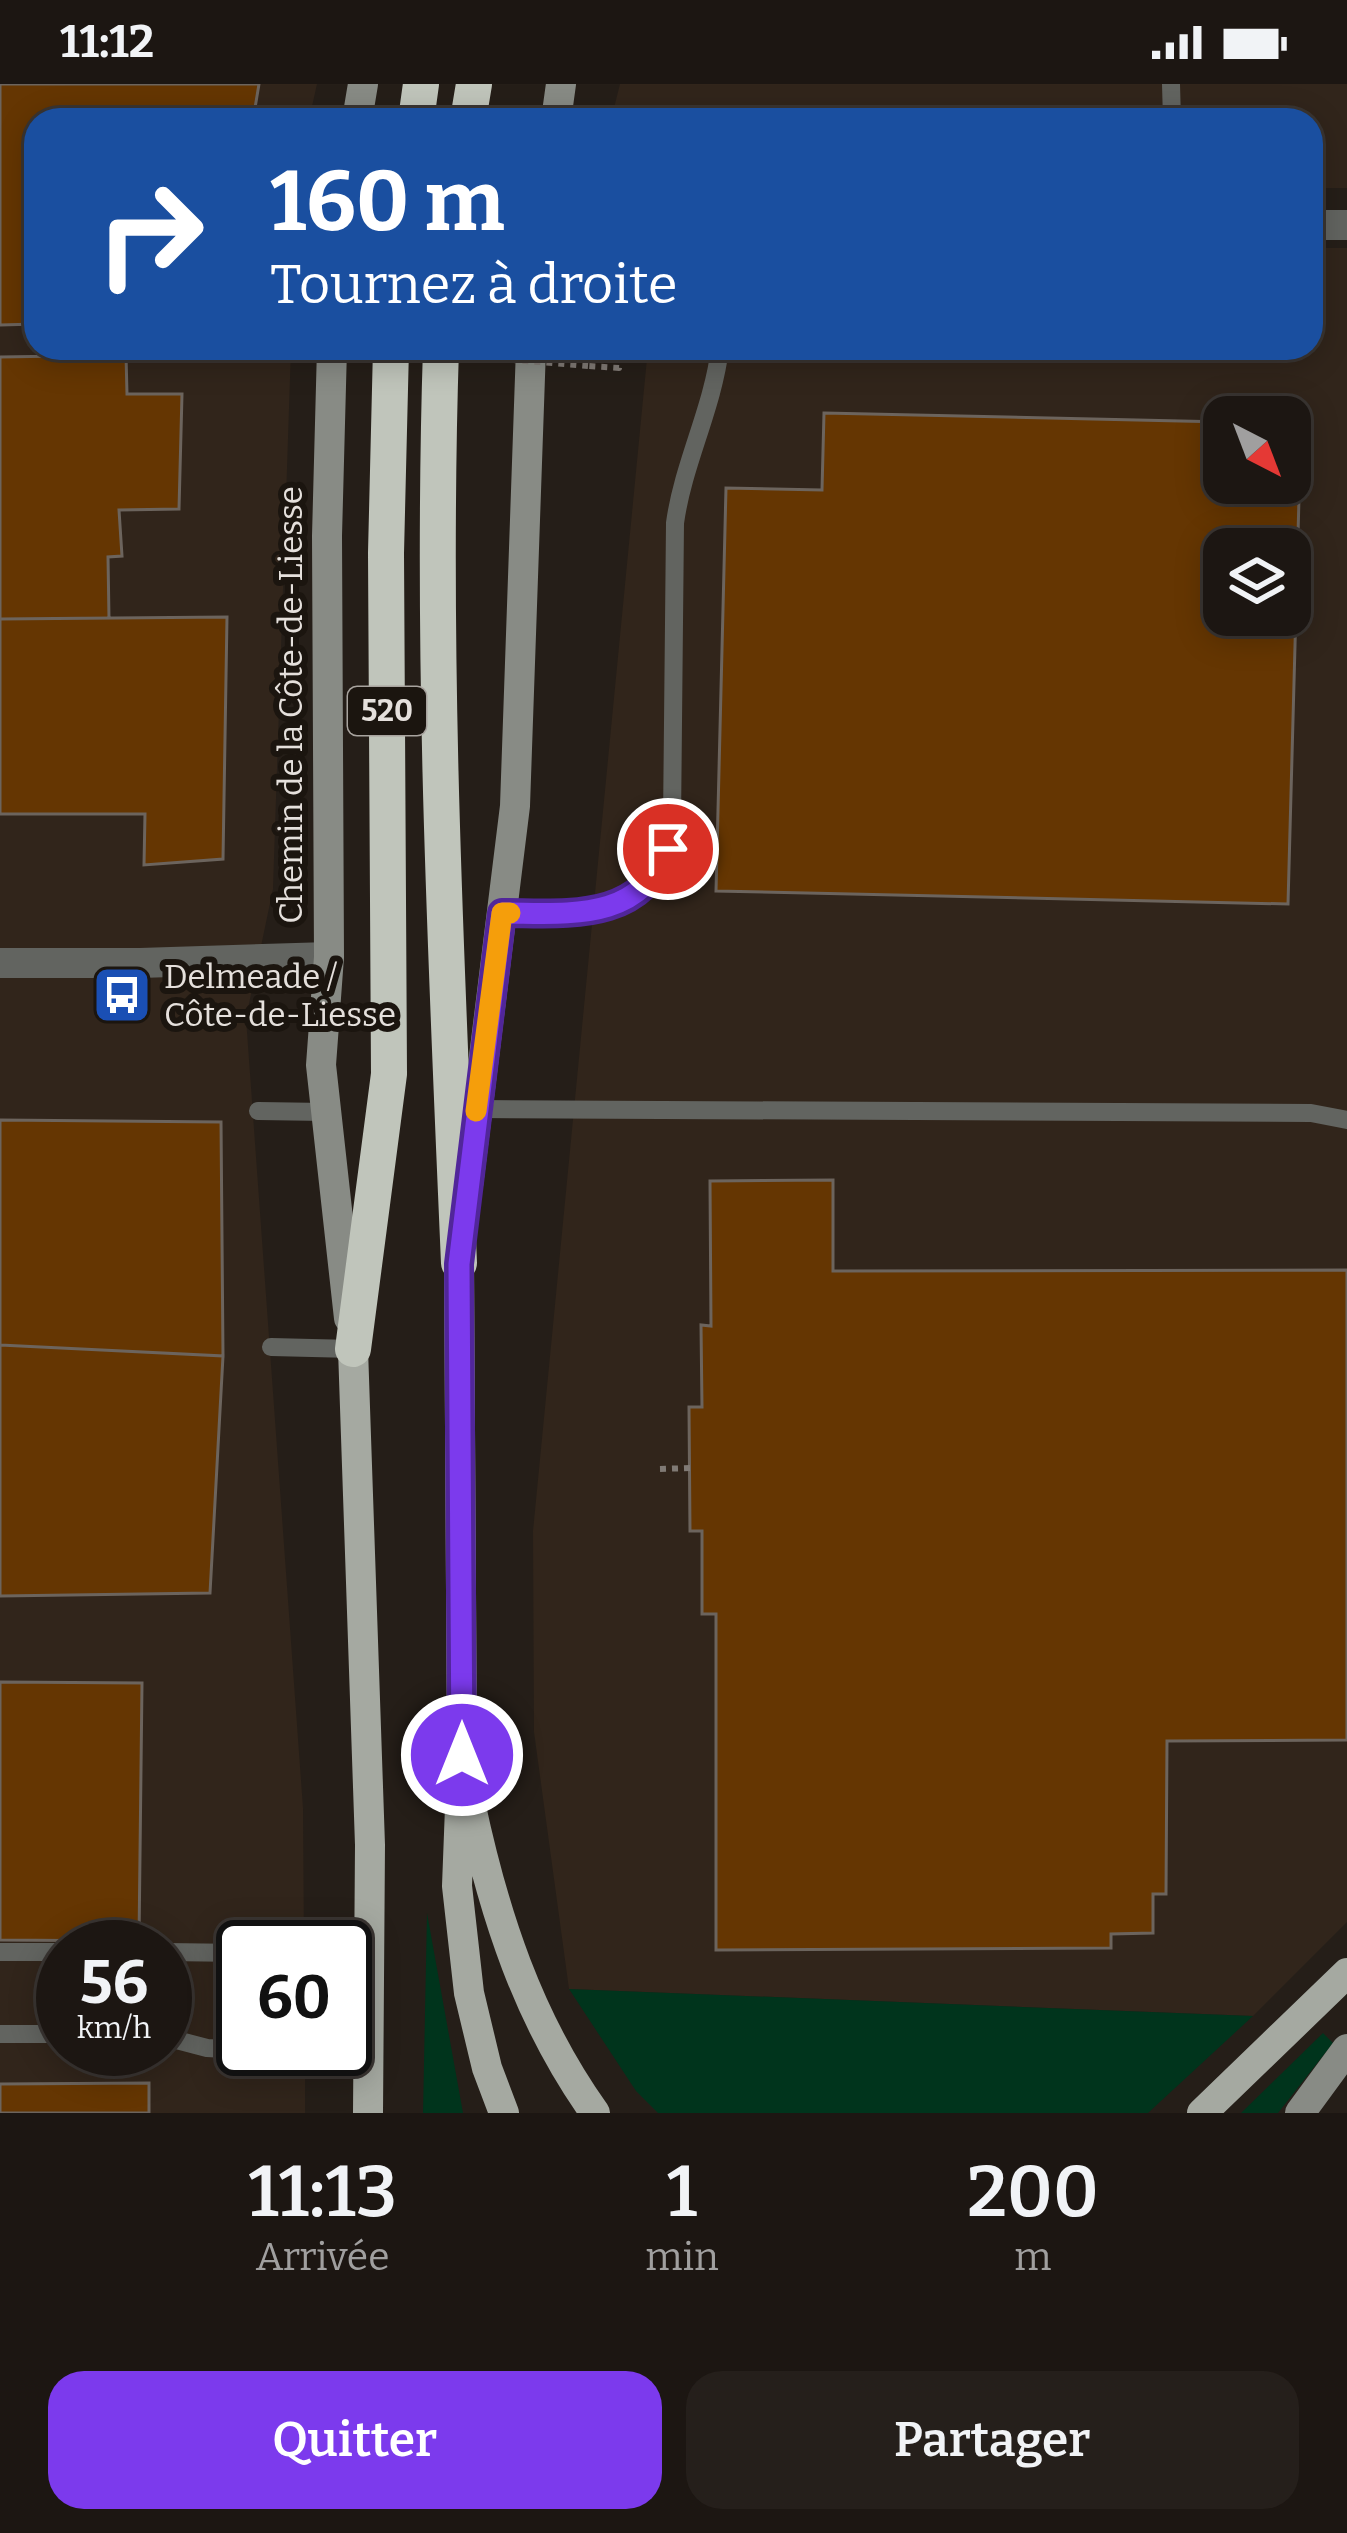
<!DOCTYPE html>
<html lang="fr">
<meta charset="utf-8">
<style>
body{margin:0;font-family:Bitter,serif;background:#251f1b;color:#f1f3f6;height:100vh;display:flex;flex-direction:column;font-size:45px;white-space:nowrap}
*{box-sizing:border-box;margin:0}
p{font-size:39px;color:#a09f9f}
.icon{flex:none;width:66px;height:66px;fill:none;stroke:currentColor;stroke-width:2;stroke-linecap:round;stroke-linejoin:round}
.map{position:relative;height:2029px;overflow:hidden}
.panel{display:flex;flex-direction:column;background:#1c1612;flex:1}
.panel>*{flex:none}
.top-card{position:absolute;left:24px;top:24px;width:1299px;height:252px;border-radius:36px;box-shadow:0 6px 30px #0003,0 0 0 3px #3a3532;background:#1a4fa0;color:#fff;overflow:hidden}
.needle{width:78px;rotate:138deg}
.buttons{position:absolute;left:1203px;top:312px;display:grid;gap:24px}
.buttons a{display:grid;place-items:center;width:108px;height:108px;border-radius:24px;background:#1c1612;box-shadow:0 6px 30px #0003,0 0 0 3px #3a3532;font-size:60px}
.speed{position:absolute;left:36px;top:1836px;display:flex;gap:24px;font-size:60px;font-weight:700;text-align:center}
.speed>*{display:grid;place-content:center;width:156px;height:156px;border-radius:50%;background:#1c1612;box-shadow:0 6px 30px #0003,0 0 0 3px #3a3532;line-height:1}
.speed small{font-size:30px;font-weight:400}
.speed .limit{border:6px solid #111;border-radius:18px;background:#fff;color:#111}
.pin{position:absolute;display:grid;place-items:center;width:102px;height:102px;color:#fff;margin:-51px;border:6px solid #fff;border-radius:50%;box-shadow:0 3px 12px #0007}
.me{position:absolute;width:132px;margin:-66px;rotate:0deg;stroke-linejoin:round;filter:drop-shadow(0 0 9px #0008)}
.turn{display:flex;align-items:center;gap:42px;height:252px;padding:0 48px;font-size:54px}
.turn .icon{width:156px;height:156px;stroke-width:2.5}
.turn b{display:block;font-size:84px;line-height:102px}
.eta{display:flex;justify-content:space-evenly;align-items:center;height:204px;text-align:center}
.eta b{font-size:72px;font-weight:600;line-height:84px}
.button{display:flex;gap:24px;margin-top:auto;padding:24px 48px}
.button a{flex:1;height:138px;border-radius:36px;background:#7c3aed;color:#fff;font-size:48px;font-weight:600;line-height:138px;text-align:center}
.button a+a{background:#251f1b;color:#f1f3f6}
.status{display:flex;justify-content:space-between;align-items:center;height:84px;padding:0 60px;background:#1c1612;direction:ltr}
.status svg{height:33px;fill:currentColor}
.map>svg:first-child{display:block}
.built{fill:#31251b;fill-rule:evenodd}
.green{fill:#00341c}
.building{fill:#653602;stroke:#6c645d;stroke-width:3;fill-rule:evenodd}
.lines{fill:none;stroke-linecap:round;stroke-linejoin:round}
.path{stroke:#807a75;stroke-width:6;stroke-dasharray:6 6;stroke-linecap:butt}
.lane{stroke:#626460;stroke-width:18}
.street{stroke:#626460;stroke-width:30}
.secondary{stroke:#888b85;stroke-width:30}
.primary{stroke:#a5a9a1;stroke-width:30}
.highway{stroke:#c0c5bb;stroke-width:36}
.path-bridge{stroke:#807a75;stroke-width:6;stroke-dasharray:6 6;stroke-linecap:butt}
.route-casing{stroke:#51269a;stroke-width:30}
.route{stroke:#7c3aed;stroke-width:21}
.slow{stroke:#f59e0b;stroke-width:21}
.labels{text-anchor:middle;stroke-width:12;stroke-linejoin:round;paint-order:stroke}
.shield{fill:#1b150f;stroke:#a8a39e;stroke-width:3}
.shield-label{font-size:30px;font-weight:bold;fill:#e5e0dc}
.street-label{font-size:33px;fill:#e5e0dc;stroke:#1b150f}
.poi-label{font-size:33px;fill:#e5e0dc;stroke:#1b150f;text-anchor:start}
</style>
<div class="status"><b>11:12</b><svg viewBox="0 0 49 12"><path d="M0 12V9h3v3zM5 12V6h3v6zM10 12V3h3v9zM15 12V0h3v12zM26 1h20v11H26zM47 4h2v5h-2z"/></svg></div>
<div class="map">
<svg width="1347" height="2029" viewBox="0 0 1347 2029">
<rect width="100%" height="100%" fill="#251e18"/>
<path class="built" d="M0,0H317L309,36H36V264H291L273,805L246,934L303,1724L304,1863H243V1965H305V2029H0ZM63,1863H165V1965H63Z
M620,0H1347V104H1311V36H611Z
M1311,164H1347V1838L1253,1932L569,1905L534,1648L533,1447L648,264H1311ZM1224,333H1290V399H1224ZM1224,465H1290V531H1224Z"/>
<path class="green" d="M427,1829L463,2029H423Z
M569,1905L1253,1932L1148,2029H658L636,2007Z
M1323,1949L1333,1959L1278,2029H1241Z"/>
<path class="building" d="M0,0H259L253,36H36V240L0,241Z
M126,271L127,310H182L179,425L119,426L122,472L108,473L109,534L0,535V273Z
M824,329L1224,338V399H1290V340H1301L1288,820L716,807L726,404L822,406ZM1224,465H1290V531H1224Z
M227,533L223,775L144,781L145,730H0V535Z
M0,1036L221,1038L223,1272L0,1261Z
M833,1096V1187L1347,1186V1656L1167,1657L1166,1810H1153V1849L1111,1850V1864L716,1866V1530H702V1447H690L689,1323H702L701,1241L711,1242L710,1097Z
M0,1261L223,1272L210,1509L0,1512Z
M0,1598L142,1599L139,1857L0,1856Z
M149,1999V2029H0V2000Z"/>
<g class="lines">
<path class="path" d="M560,267L620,272L619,284L588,282
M660,1385L690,1384"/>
<path class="lane" d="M1171,0L1172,36
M502,829C576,829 664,837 672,738L675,439C683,380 713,324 720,264
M477,1025L1311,1029L1347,1036
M258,1027L326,1028
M271,1263L353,1265
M0,1868H63
M165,1868L243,1869
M0,1950H63
M165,1953L207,1964L368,1973"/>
<path class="street" d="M1311,141H1347
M0,879H140L329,873"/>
<path class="secondary" d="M357,36L363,0
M556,36L561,0
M332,264L327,452L329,873L321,981L349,1234
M468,1102L515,722L531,264
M1300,2029L1347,1965"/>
<path class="primary" d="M459,1179L462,1671L457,1802L469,1909L487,1984L504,2029
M353,1265L370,1761L368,2029
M470,1718C494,1831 528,1935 595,2029
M1202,2029L1347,1889"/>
<path class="highway" d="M416,36L421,0
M468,36L474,0
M441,264C431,570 446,874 459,1179
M353,1265L389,990L386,469L391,264"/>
<path class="path-bridge" d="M367,264L588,282"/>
</g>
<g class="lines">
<defs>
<path id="route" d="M462,1671L459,1180L502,829C568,829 639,839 668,765"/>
</defs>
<use href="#route" class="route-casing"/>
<use href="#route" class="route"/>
<path class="slow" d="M476,1027L502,829H510"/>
</g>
<defs>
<symbol id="bus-square" viewBox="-11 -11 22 22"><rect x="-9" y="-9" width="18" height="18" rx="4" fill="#1a4fb4" stroke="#1b150f"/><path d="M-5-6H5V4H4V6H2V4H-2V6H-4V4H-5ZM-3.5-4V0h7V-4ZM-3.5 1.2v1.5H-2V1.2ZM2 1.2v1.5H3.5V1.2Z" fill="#fff"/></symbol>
</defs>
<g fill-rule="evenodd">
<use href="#bus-square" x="89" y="878" width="66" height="66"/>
</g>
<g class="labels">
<rect class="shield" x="348" y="603" width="78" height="48" rx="9"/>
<g class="shield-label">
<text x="387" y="637">520</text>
</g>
<g class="street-label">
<text transform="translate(290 621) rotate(-90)" y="12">Chemin de la Côte-de-Liesse</text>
</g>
<g class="poi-label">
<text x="164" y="904">Delmeade /<tspan x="164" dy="38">Côte-de-Liesse</tspan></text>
</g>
</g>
</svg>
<div class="buttons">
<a><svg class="needle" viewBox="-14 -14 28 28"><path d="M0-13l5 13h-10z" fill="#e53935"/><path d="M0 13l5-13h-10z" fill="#a09f9f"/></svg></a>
<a><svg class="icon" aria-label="layers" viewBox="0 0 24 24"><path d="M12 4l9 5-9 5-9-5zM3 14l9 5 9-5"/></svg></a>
</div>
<div class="speed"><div>56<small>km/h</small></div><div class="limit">60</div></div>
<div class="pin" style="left:668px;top:765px;background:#d93025"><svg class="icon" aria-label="arrive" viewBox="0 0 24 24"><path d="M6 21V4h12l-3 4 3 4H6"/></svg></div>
<svg class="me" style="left:462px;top:1671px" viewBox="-20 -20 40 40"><circle r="17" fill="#7c3aed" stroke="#fff" stroke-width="3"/><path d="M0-11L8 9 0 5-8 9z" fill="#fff"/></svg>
<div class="top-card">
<div class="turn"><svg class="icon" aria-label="right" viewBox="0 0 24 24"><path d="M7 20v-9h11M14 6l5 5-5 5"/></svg><div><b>160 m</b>Tournez à droite</div></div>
</div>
</div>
<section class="panel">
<div class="eta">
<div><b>11:13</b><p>Arrivée</p></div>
<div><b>1</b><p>min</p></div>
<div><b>200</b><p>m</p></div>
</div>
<div class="button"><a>Quitter</a><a>Partager</a></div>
</section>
